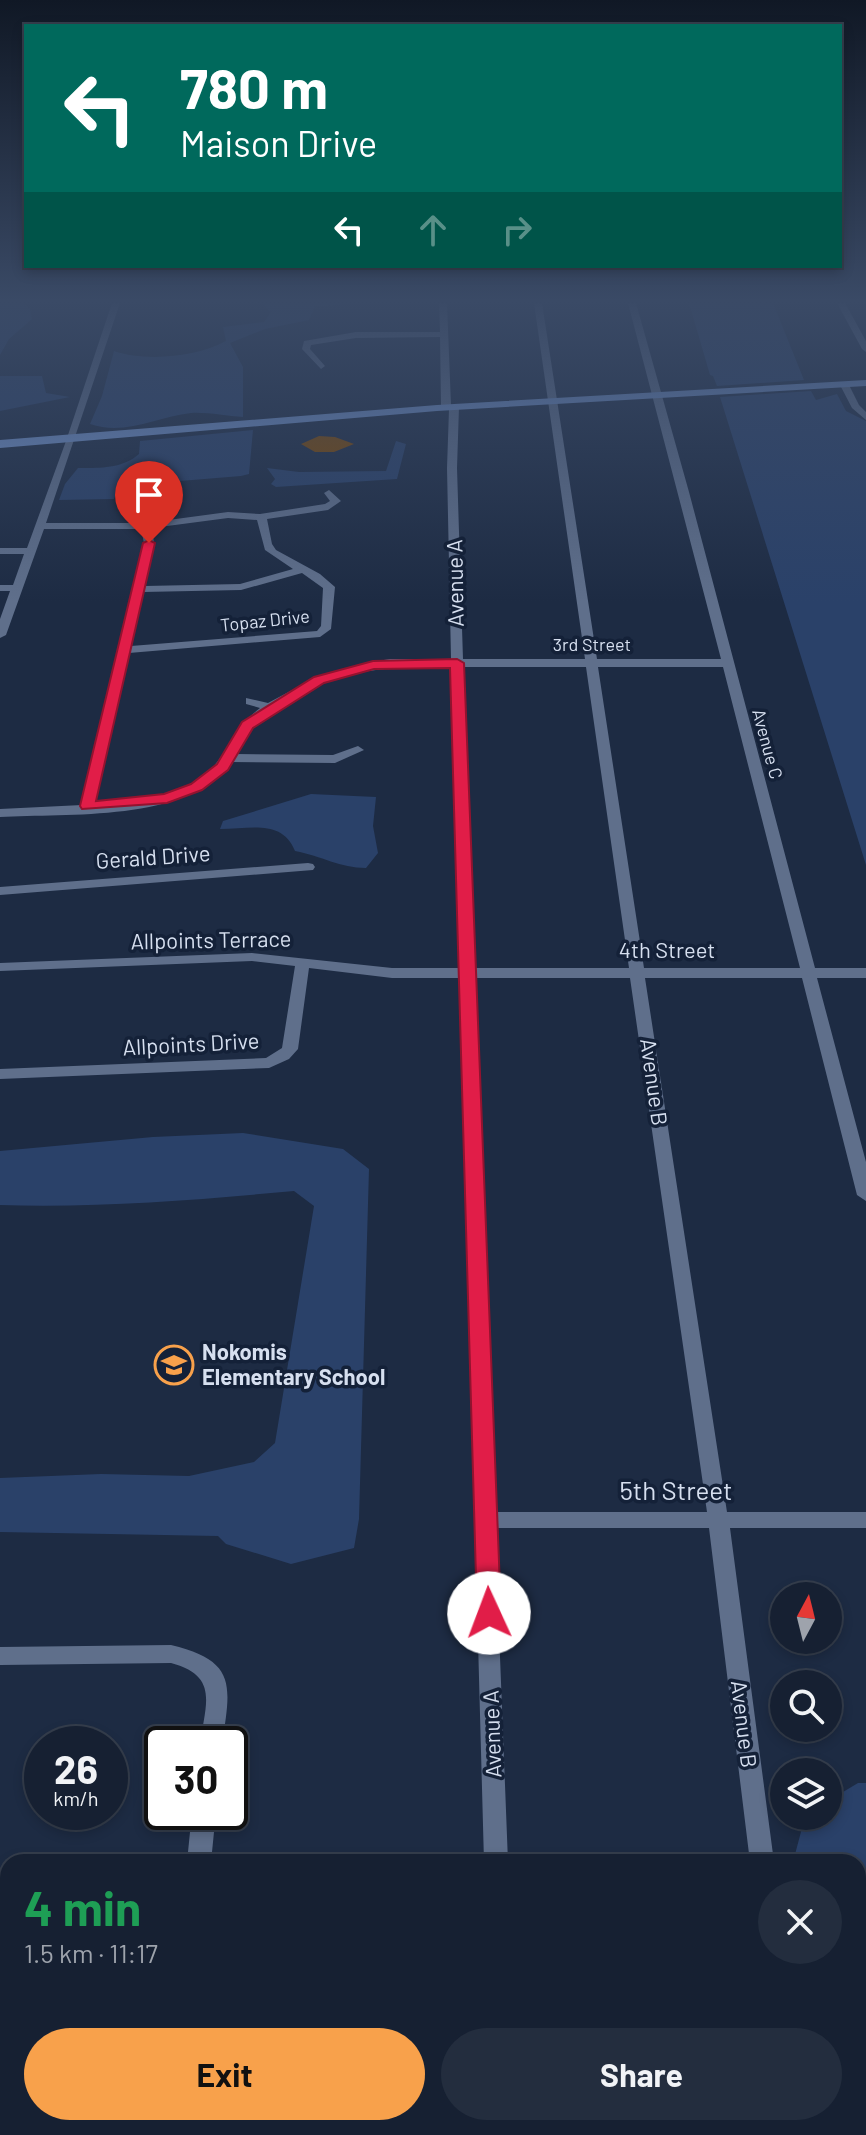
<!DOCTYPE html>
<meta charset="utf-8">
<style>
body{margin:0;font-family:Barlow,sans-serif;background:#232d3e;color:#f1f3f6;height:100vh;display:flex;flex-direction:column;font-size:30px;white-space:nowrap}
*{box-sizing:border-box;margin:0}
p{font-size:26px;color:#9ea3ac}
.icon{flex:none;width:44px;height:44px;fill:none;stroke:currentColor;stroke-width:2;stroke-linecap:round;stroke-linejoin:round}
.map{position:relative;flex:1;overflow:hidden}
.details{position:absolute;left:0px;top:1854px;width:866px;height:282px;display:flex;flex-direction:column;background:#162032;border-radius:24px 24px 0 0;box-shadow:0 4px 12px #0003,0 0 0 2px #353e4d}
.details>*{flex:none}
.guide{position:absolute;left:24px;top:24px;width:818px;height:244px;border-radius:0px;box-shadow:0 4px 12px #0003,0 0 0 2px #353e4d;background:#00695c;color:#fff;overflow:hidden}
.needle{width:52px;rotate:7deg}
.fabs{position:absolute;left:770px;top:1582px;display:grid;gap:16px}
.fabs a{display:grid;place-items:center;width:72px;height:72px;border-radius:50%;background:#162032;box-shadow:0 4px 12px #0003,0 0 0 2px #353e4d;font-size:40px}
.speed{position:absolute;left:24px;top:1726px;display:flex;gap:16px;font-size:40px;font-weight:700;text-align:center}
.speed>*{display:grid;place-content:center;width:104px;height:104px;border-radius:50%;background:#162032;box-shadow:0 4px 12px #0003,0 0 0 2px #353e4d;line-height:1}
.speed small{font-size:20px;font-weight:400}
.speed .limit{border:4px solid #111;border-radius:12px;background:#fff;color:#111}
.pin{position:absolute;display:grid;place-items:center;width:68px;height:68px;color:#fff;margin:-82px -34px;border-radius:50% 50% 50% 0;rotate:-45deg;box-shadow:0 0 8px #0007}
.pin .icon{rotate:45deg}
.me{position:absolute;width:88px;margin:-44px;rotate:358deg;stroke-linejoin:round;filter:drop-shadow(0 0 6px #0008)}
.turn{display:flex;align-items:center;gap:28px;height:168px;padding:0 24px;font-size:36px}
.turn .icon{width:104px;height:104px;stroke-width:2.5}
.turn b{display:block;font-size:56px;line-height:68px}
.lanes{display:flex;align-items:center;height:76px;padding:0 24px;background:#0003;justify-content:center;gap:40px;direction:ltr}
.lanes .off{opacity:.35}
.round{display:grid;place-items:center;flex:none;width:84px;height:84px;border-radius:42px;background:#232d3e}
.summary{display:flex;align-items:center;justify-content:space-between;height:136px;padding:0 24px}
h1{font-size:48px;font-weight:700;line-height:60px;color:#1e9e55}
.primary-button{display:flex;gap:16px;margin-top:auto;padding:16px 24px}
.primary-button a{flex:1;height:92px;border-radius:48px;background:#f8a14b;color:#111;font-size:32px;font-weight:700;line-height:92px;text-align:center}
.primary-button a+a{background:#232d3e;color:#f1f3f6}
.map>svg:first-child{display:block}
.green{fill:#2a4169}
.building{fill:#7f4700}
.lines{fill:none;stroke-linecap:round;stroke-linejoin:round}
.minor{fill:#5f6f8b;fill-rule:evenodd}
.major{fill:#7293cc;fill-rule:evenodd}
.route{fill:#e11d48;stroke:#92132f;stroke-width:2}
.labels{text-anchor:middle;stroke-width:7;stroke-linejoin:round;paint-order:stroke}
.far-street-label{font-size:18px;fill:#d6dfef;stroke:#142138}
.street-label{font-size:22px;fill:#d6dfef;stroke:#142138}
.poi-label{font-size:22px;font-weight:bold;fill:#d6dfef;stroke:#142138;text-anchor:start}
.near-street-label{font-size:26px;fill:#d6dfef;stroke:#142138}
</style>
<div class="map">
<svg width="866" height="2135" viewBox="0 0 866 2135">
<rect width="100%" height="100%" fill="#1d2b43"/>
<path class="green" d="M0,303H23L30,309L32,319L9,339L0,355Z
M261,303H374L315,306L309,320L265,329L230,343L243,367V417C226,416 207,412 191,413C157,417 125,436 90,424L102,396L114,351C146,362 197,357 226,341L223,327L264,322L271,312Z
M689,303H773L804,380L717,386L713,376L710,375Z
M0,376H42L46,393L70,397L0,411Z
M811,391L816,400L837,394L846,411L866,421V865L720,397Z
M253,430L249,474L241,476L119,486L114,499L59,500L65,484L78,468C99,468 122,469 139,454L140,441Z
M396,441L406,444L397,479L276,487L271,484L275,479L267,468L299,472L386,471Z
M311,794L376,797L373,826L378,853L366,868C340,868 322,856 295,851C282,819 251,829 220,829L223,821Z
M243,1133L343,1149L369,1169L359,1519L354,1548L291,1564L226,1544L218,1536L0,1532V1478L101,1474L189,1476L254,1462L275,1443L314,1206L294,1191C195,1200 99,1208 0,1205V1151L153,1137Z
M858,1783H866V2135H828L827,2128H858V1862H793L802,1828L810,1817L828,1816V1801Z"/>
<path class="building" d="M319,436L335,437L354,444L334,452H315L301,444Z"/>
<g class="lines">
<path class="minor" d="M112,303H120L46,523H146L228,512L260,514L325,504L330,501L324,493L329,490L341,501L328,510L267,519L272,544L276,550L320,574L335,587L331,629L320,637L129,653L95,804C134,802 185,799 213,767C232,745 234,728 260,708L246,704V698L268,703L309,681L371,662L390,659H451L447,468L449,409L441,407L440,337L356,338L311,345L310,349L325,366L321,369L302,349L304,341L356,332H440L439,303H447L451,405L459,407L457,468L463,659H585L534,303H542L597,659H721L628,303H636L689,492L815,968H866V978H817L866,1162V1201L857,1195L802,978H645L727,1512H866V1528H730L774,1862H750L709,1528H495L508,1862H484L460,978H392L309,968L298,1049L289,1059L269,1068L0,1079V1069L266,1058L282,1048L295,966L252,961L0,971V963L252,953L392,968H459L451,667C379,667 335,668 276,711C256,725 247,730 234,754L333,755L358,746L364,750L335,763L230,762C190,823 66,813 0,817V809L82,805L144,543L141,529H44L6,635L0,638V619L10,591H0V585H13L24,554H0V548H27L66,441ZM228,518L257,520L265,550L293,569L240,584L145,586L154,543L152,528ZM302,573L323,588L321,626L317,631L131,646L143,592L241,590ZM463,667H586L629,968H474ZM598,667H723L800,968H644ZM475,978H630L707,1512H495Z
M837,303H845L866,341V352L862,349Z
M845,382L848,383L859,405L866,412V420L852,408L840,385Z
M308,863L313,864L315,867L313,870L0,895V887Z
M171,1645C237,1661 231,1685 222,1744H200C205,1705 220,1676 171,1663L0,1665V1647Z
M192,1812H216L211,1862H187Z
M165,2128H191L190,2135H164Z
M491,2128H517V2135H491Z
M792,2128H818L819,2135H793Z"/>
<path class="major" d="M866,380V386L437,411L0,448V440L437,405Z"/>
</g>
<linearGradient id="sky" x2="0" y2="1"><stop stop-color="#101825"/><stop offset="0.5" stop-color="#3a4a66"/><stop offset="1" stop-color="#3a4a66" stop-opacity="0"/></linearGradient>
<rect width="866" height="602" fill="url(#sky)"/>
<path class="route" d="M149,540L155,543L96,801L164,794L191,784L217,764L242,722L314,677L373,661L457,659L464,663L501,1613L497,1620L489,1623L480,1620L477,1613L450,668L374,669L324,683L253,728L228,770L202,790L167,803L82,809L80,806L143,543Z"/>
<defs>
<symbol id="school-ring" viewBox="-11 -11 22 22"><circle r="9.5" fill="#142138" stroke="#f8a14b" stroke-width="1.5"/><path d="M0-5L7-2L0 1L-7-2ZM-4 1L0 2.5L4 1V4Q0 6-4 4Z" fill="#f8a14b"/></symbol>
</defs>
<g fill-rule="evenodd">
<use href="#school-ring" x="152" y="1343" width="44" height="44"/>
</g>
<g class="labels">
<g class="far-street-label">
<text transform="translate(265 621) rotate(-6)" y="6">Topaz Drive</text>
<text x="592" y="651">3rd Street</text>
<text transform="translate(767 744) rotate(75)" y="6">Avenue C</text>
</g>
<g class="street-label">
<text transform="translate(455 583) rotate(-91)" y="8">Avenue A</text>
<text transform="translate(153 857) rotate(-4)" y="8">Gerald Drive</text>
<text transform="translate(211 940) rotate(-1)" y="8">Allpoints Terrace</text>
<text x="667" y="958">4th Street</text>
<text transform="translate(191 1044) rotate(-3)" y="8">Allpoints Drive</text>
<text transform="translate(654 1082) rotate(82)" y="8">Avenue B</text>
<text transform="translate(744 1724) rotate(83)" y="8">Avenue B</text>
<text transform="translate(492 1734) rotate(-92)" y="8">Avenue A</text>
</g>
<g class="poi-label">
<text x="202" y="1360">Nokomis<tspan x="202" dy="25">Elementary School</tspan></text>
</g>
<g class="near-street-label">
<text x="676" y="1500">5th Street</text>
</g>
</g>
</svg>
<div class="fabs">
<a><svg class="needle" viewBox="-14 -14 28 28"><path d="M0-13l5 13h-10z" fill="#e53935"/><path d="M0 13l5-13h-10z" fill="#9ea3ac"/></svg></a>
<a><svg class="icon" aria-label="search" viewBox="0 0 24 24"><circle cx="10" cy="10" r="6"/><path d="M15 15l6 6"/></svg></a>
<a><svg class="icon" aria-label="layers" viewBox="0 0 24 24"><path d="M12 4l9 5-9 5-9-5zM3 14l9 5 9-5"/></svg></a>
</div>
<div class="speed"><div>26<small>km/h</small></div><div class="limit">30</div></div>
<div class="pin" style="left:149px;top:543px;background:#d93025"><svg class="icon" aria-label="arrive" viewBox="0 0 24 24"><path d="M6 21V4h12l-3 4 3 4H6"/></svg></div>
<svg class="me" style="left:489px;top:1613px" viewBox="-20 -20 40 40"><circle r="19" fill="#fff"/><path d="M0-13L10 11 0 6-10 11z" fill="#e11d48"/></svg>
<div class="guide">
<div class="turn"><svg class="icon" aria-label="left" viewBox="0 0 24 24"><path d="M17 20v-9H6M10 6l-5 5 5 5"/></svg><div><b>780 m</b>Maison Drive</div></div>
<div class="lanes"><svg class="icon" aria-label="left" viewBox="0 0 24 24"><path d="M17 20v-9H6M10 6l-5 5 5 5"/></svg><svg class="icon off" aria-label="ahead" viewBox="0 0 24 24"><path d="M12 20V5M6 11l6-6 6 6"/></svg><svg class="icon off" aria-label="right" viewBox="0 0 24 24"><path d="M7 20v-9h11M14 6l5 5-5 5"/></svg></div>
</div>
<section class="details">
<div class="summary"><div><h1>4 min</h1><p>1.5 km · 11:17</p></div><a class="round"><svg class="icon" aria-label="close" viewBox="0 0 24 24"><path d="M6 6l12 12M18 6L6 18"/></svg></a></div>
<div class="primary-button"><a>Exit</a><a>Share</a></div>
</section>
</div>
